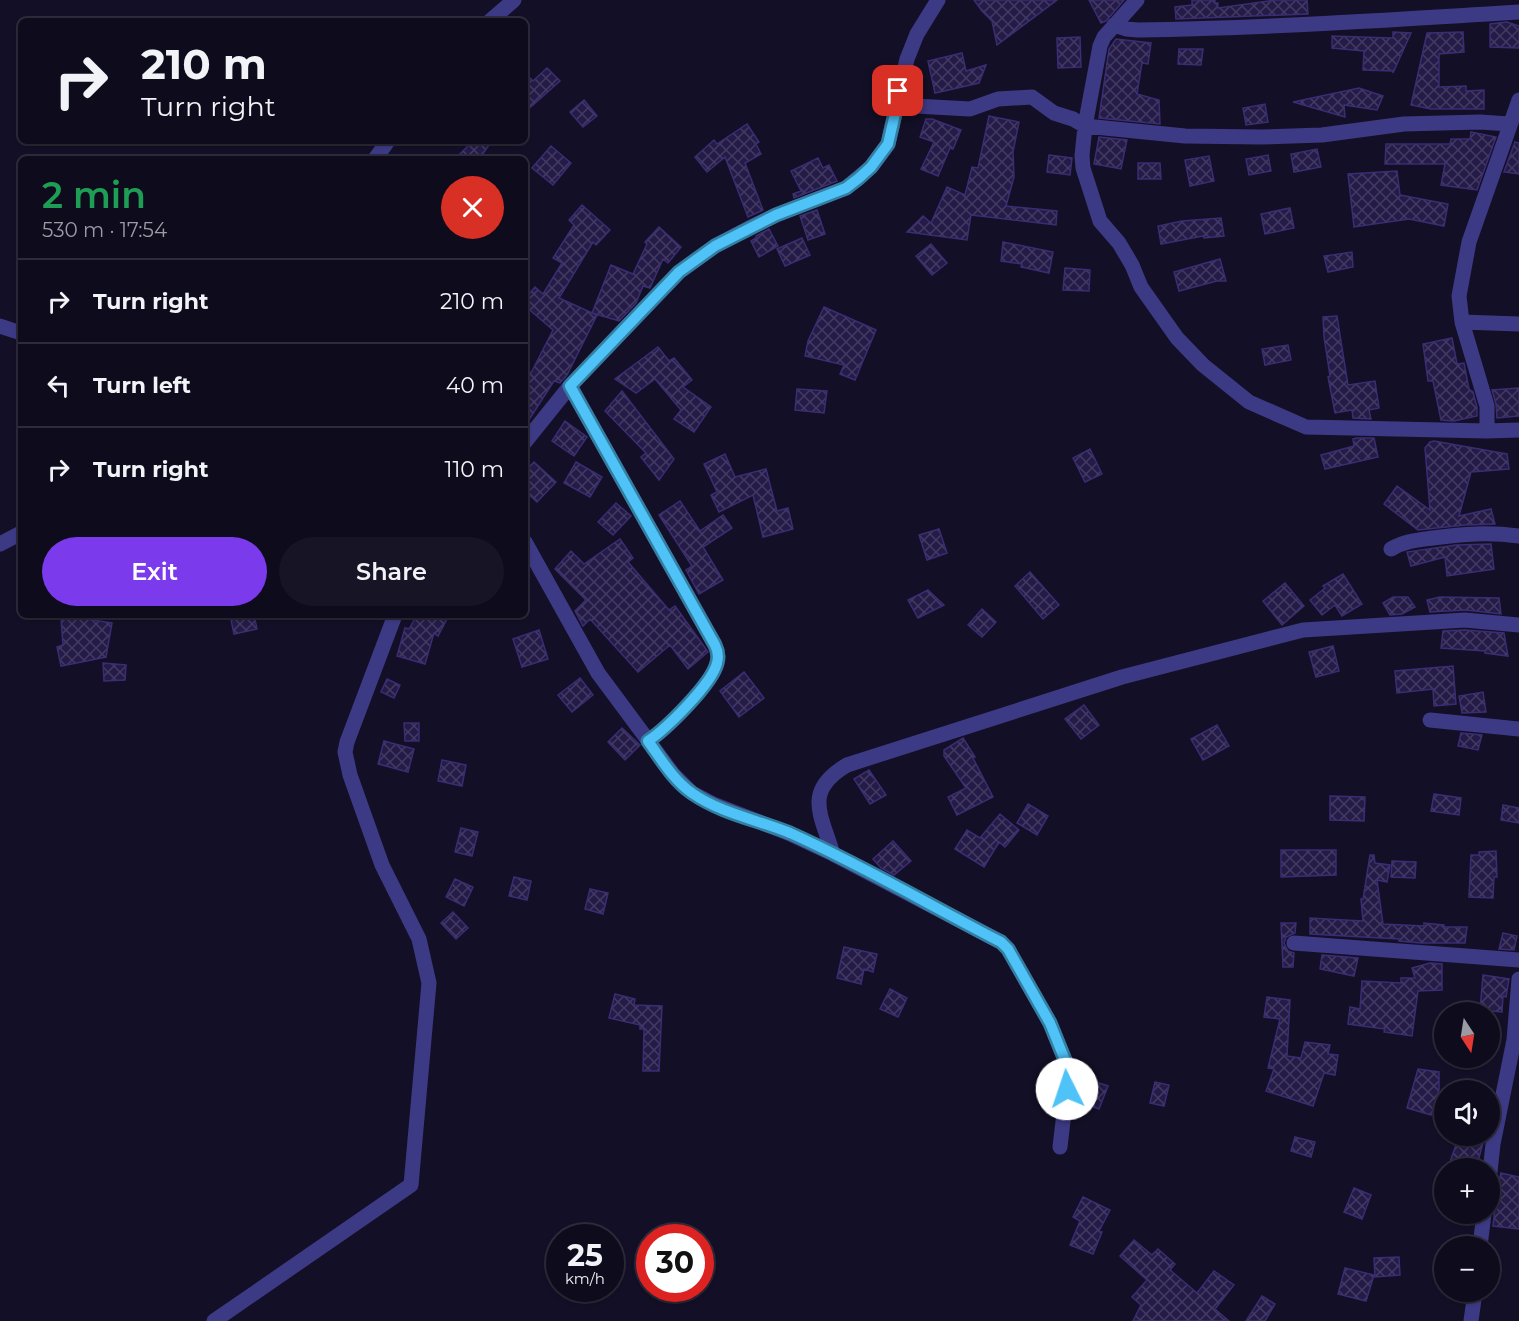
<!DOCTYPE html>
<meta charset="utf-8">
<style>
body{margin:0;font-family:Montserrat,sans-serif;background:#171425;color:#f1f3f6;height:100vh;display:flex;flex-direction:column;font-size:22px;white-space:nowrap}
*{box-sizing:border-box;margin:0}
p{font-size:20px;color:#9b9ba3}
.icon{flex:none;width:33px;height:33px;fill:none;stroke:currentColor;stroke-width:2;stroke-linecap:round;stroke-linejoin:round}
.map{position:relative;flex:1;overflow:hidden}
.side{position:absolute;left:18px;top:156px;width:510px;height:462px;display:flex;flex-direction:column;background:#0e0b1c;border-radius:9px;box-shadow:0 2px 4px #0004,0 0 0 2px #2e2b3b}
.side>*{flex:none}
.hud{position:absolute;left:18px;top:18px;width:510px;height:126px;border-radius:9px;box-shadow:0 2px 4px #0004,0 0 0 2px #2e2b3b;background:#0e0b1c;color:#f1f3f6;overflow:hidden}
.needle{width:39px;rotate:168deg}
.fabs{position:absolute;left:1434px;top:1002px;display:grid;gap:12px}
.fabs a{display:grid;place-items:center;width:66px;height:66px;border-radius:50%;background:#0e0b1c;box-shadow:0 2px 4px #0004,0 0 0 2px #2e2b3b;font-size:30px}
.speed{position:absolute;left:546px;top:1224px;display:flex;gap:12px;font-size:30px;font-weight:700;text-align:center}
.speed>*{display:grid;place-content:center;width:78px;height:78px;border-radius:50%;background:#0e0b1c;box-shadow:0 2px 4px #0004,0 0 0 2px #2e2b3b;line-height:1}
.speed small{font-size:15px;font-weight:400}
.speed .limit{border:9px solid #d22;background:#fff;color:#111}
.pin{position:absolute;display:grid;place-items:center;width:51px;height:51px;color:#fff;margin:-26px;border-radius:12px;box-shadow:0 3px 9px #0006}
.me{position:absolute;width:66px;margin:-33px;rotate:356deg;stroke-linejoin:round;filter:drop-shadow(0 0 4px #0008)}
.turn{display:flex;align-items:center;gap:21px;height:126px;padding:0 24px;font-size:27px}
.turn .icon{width:78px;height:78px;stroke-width:2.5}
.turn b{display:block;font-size:42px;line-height:51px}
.round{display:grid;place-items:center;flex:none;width:63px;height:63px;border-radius:32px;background:#171425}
.overview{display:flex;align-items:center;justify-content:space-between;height:102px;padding:0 24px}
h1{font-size:36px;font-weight:600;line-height:45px;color:#1e9e55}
.button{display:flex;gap:12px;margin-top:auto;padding:12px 24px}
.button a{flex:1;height:69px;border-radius:36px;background:#7c3aed;color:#fff;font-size:24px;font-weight:600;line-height:69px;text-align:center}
.button a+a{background:#171425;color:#f1f3f6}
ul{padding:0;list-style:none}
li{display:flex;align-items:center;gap:18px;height:84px;padding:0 24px;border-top:2px solid #2e2b3b}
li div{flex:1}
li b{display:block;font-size:22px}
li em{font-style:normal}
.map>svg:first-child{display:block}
.building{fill:url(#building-cross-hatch);stroke:#3b2d73;stroke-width:1.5}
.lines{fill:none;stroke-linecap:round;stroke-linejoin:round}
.minor{stroke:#3d3a85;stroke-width:15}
.route-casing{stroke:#337fa1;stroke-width:15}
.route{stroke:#4fc3f7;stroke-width:10}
</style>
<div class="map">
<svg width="1519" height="1321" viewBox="0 0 1519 1321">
<defs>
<pattern id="building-cross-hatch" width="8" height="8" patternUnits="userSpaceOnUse" patternTransform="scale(1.5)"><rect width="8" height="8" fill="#241b47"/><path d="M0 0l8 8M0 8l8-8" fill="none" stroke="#433b63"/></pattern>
</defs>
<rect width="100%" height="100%" fill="#130f26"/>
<path class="building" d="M974,0H1057L997,45L992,21L982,11Z
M1089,0H1124L1106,21L1101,23Z
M1192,0H1215V3H1218V8L1276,0H1307L1308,14L1176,19L1175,7L1192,5Z
M1507,22L1519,26V48L1490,47V24Z
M1393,32L1411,33L1393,73V71L1363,70L1364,51L1332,48V36L1393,38Z
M1463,32L1464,52L1439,54V87L1466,86V91L1484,90V109H1431L1411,105L1427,33Z
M1080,37L1081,67L1058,68L1057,38Z
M1116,39L1151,43L1148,64L1142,63L1137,94L1159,100L1160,124L1099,118L1109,49Z
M1179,49H1203L1201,65L1178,64Z
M962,53L966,71L986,65L979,83L935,93L928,61Z
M547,68L560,81L525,112V73L533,81Z
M1359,88L1383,96L1377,110L1344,105L1345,117L1293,102Z
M584,100L597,116L583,127L570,112Z
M1265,104L1268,122L1246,125L1243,108Z
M989,116L1019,122L1013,152L1014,177L1006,206L1057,211L1056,225L971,215L967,240L907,232L923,216L931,223L947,187L965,195L972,167L978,168Z
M926,119H932L961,130L953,149L950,148L938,176L921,169L934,142L920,137Z
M747,124L759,142L756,144L761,154L745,163L763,210L748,217L725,157L707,172L695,157L714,140L717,144Z
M1471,132L1496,137L1477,190L1441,185L1445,164H1385L1386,144H1450L1451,139H1470Z
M1099,137L1127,140L1121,169L1094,164Z
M473,141H492L479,159H455Z
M1515,142L1519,143V174L1504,172Z
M551,146L571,163L553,185L532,168Z
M1317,149L1321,167L1294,172L1291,154Z
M1049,155L1072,158L1070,175L1047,172Z
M1268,155L1271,171L1249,175L1246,159Z
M1209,156L1214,181L1190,186L1185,160Z
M818,158L823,168L829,165L837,181L794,198L793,194L801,191L791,171Z
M1138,163H1160L1161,179H1138Z
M1397,171L1400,195L1448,204L1444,226L1409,219L1354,227L1348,174Z
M582,205L610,230L596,245L593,242L559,298L597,315L567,375L560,383L554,381L525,426V369L531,373L553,330L525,306V298L535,287L543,294L562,263L553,258L574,225L569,220Z
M1290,208L1294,228L1265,234L1261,214Z
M817,210L825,234L808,240L800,216Z
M1221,218L1224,236L1204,238L1203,236L1161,244L1158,226L1182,221Z
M659,227L681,247L668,263L663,259L650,288L643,286L636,303L619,321L592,313L611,265L633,274L647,244L645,242Z
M769,229L778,246L759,257L751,241L756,238V236Z
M802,238L810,255L785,266L777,249Z
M1003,242L1053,252L1049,273L1021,267L1022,264L1001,261Z
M931,244L947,263L932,275L916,256Z
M1352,252L1353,267L1328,272L1324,256Z
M1220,259L1226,281H1217L1179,291L1174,272Z
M1065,268L1090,270L1089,291L1063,290Z
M824,307L876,330L855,380L840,374L844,365L805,356L808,341Z
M1337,316L1348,385L1375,381L1379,408L1369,410L1371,419L1353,418L1352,410L1335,413L1328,377L1330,376L1324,337L1323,317Z
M1452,338L1457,364L1464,363L1469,389L1473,392L1477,407V416L1454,421L1441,420L1433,381H1428L1423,344Z
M1288,345L1291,360L1265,365L1262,349Z
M658,347L669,361L674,358L692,380L683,387L711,407L694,432L674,419L681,410L655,379L636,393L615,379Z
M1519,388V416L1497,418L1496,404L1492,390Z
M797,389L827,391L824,413L795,410Z
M622,391L674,459L659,480L641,457L646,453L605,411Z
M565,421L587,437L574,456L552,441Z
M1356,438H1374L1378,457L1325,469L1321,455L1354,446L1353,439Z
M1434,441L1507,454L1509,469L1471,472L1459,516L1491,509L1495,524L1465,525L1418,530L1384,504L1397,486L1430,510L1425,448L1430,442Z
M1090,449L1102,474L1085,482L1073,458Z
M725,454L735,477L766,469L777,511L788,508L793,529L763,537L753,495L719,512L711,495L717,492L704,464Z
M534,462L556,482L537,502L525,491V471Z
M576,462L602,477L590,497L564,483Z
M680,501L700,531L723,515L732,528L703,547L723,580L699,594L686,570L692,566L659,515Z
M616,503L631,516L613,535L598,522Z
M939,529L947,553L927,560L919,535Z
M620,539L633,558L628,562L669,610L675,606L708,652L688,669L670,645L638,672L590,619L583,626L575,611L586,600L555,569L571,551L584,564Z
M1491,544L1494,569L1447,576L1445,557L1411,566L1407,552L1456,545Z
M1030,572L1059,605L1043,619L1015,586Z
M1343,574L1362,604L1342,616L1335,605L1322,615L1310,600L1325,588L1323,586Z
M1285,583L1304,606L1282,625L1263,601Z
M928,590L944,605L918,618L908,600Z
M1393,597H1408L1415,607L1402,614L1390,615L1383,603Z
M1440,597L1499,598L1501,614L1466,610L1430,612L1427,600Z
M982,609L996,622L982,637L968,625Z
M230,615H254L257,629L234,634Z
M417,615H449L438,636L434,633L425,664L397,656L405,628L409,629Z
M79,618L112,623L106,657L61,666L57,647L63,645L61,619Z
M539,630L548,659L522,667L513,639Z
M1465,630L1504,633L1508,656L1485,653V651L1441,648L1443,631Z
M1333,646L1339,671L1316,677L1309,652Z
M103,663L126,665L125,680L104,681Z
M1453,666L1456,704L1434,706L1433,689L1397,693L1395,671Z
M744,672L764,698L739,717L720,691Z
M580,678L593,695L572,712L558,695Z
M387,679L400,685L394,698L381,692Z
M1483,692L1486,712L1462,713L1459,696Z
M1084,705L1099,725L1081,739L1065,719Z
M404,723H419V741H405Z
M1217,725L1229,746L1203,760L1191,739Z
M622,728L640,745L625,760L608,742Z
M1461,733L1482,735L1478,750L1458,746Z
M963,738L975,757L973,758L993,797L957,815L948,797L966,788L944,756V750Z
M384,741L414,749L408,772L378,764Z
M442,760L466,765L462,786L438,781Z
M869,770L886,795L870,804L854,779Z
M1434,794L1461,798L1459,815L1431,811Z
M1330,796L1365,797L1364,821L1330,820Z
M1028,804L1048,816L1037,835L1017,823Z
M1503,805L1519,808V823L1501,820Z
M1000,814L1019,830L1005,847L999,842L984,867L955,849L967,830L980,838Z
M461,828L478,832L472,856L455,852Z
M893,841L911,861L894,875L881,868L873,859Z
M1281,850H1336V875L1281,877Z
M1496,851L1497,877H1494L1493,898L1469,897L1471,855H1479V852Z
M1370,855H1374L1375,863L1390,865L1387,882L1377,880L1383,924L1424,926V923L1444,925V927H1467L1465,943H1422L1399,941V939L1310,934V918L1363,921L1361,899H1363Z
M1392,861L1416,862L1415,878L1391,877Z
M514,877L531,881L527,900L509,896Z
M455,879L473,887L464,906L446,897Z
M590,889L608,893L603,914L585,909Z
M453,912L468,928L456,939L441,923Z
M1281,923H1296L1295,933L1286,937L1284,943L1288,951L1294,953L1293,967H1283Z
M1503,933L1517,936L1514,950L1499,949Z
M844,947L877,954L873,972L864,969L861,984L837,978Z
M1322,955L1358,958L1354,976L1320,969Z
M1430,963L1442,964V990L1418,991L1412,1036L1384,1032L1385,1029L1348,1024L1350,1007L1360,1009L1362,981L1401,983V978H1415L1412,968Z
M1483,975L1509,979L1506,997L1503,996L1502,1012L1480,1010Z
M890,989L907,998L898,1017L880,1009Z
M615,994L635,999L634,1005L662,1006L659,1071H643L644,1029H640V1025L609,1018Z
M1267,997L1290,1000L1287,1056L1301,1058L1305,1042L1330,1045L1328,1054L1338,1055L1335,1075L1324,1073L1313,1106L1266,1091L1274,1069L1268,1068L1280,1019L1264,1017Z
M1418,1069L1439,1072V1090L1431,1115L1407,1108Z
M1082,1077L1108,1086L1099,1109L1075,1100Z
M1155,1082L1169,1085L1164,1106L1150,1103Z
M1459,1136H1485L1476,1168H1448Z
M1295,1137L1315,1142L1311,1157L1291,1151Z
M1501,1173L1519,1177V1229L1493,1226L1497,1190Z
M1354,1188L1371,1195L1362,1219L1344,1212Z
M1083,1197L1110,1210L1099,1231L1102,1232L1093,1254L1070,1245L1080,1221L1073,1217Z
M1134,1240L1152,1255L1158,1249L1175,1264L1170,1270L1197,1293L1214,1271L1234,1285L1215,1309L1229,1321H1133L1141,1305L1132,1297L1147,1280L1120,1256Z
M1399,1257L1400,1275L1375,1277L1374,1258Z
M1345,1268L1374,1275L1366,1301L1338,1294Z
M1262,1296L1275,1304L1265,1321H1246Z"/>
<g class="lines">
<path class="minor" d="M490,21L514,0
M1114,25L1126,29L1138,30C1265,28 1392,20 1519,12
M1519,100L1469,242L1459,296L1462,322L1487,406V431L1519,430
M897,105L970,109L998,99L1032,97L1054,113L1073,119L1085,126L1100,46L1104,37L1137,0
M375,159L388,141
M1462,322L1519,324
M0,326L21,333
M570,386L715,645C718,651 719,656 717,663C712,684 666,729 648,741
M1487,431L1306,427L1249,402L1203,365L1177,338L1141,287L1132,265L1119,243L1100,221L1083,168L1082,156L1085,126L1185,136L1261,137L1322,135L1404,124L1480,122L1509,124
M525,442L570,386L679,272L715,246L747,229L776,215L846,188L871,167L888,144L907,59L917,34L938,0
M525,542L598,673L673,774L692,793L713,804L788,833L833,854L1001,942L1008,949L1050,1023L1069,1070L1060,1147
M0,544L21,533
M1391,549C1404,541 1418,540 1433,538C1464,534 1488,532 1519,536
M1430,720L1519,729
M833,854C821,814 803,791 847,765L1122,677L1303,630L1465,620L1519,625
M1294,943L1519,960
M1490,1172L1493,1144L1514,1040L1519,979
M1480,1246L1484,1214
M214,1321L411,1185L429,983L419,939L382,865L350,775L345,752L347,742L395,615
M1471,1321L1475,1292"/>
</g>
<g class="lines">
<defs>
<path id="route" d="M898,91L897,105L888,144L871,167L859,178L846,188L776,215L715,246L679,272L570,386L715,645C718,651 719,656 717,663C712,684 666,729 648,741C661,759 674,781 692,793C720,813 758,820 790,833C862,865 931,906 1001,942L1008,949L1050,1023L1069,1070L1067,1089"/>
</defs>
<use href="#route" class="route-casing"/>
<use href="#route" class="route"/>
</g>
</svg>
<div class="fabs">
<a><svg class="needle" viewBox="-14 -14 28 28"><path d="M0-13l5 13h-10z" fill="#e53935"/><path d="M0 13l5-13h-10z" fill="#9b9ba3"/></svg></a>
<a><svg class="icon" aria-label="sound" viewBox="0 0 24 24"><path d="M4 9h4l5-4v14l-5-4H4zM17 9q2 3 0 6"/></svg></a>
<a>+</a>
<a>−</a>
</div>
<div class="speed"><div>25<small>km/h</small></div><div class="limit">30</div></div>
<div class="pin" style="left:898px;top:91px;background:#d93025"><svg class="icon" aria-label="arrive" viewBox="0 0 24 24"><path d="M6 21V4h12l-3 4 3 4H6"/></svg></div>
<svg class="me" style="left:1067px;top:1089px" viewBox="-20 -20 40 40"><circle r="19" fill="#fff"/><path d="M0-13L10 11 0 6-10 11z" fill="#4fc3f7"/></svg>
<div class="hud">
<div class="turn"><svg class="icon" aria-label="right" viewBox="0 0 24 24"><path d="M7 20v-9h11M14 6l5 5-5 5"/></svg><div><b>210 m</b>Turn right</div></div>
</div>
<section class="side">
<div class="overview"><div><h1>2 min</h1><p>530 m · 17:54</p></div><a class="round" style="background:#d93025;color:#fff"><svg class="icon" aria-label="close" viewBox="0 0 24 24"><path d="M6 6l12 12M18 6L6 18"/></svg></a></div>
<ul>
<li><svg class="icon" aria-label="right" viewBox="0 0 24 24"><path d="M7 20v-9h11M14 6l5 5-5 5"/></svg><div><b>Turn right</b></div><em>210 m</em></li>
<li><svg class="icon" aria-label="left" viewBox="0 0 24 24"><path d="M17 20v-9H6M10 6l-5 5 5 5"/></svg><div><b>Turn left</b></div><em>40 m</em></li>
<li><svg class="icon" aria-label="right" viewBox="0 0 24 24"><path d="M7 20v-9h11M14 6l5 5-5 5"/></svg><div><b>Turn right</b></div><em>110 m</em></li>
</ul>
<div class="button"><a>Exit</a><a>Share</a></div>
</section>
</div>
